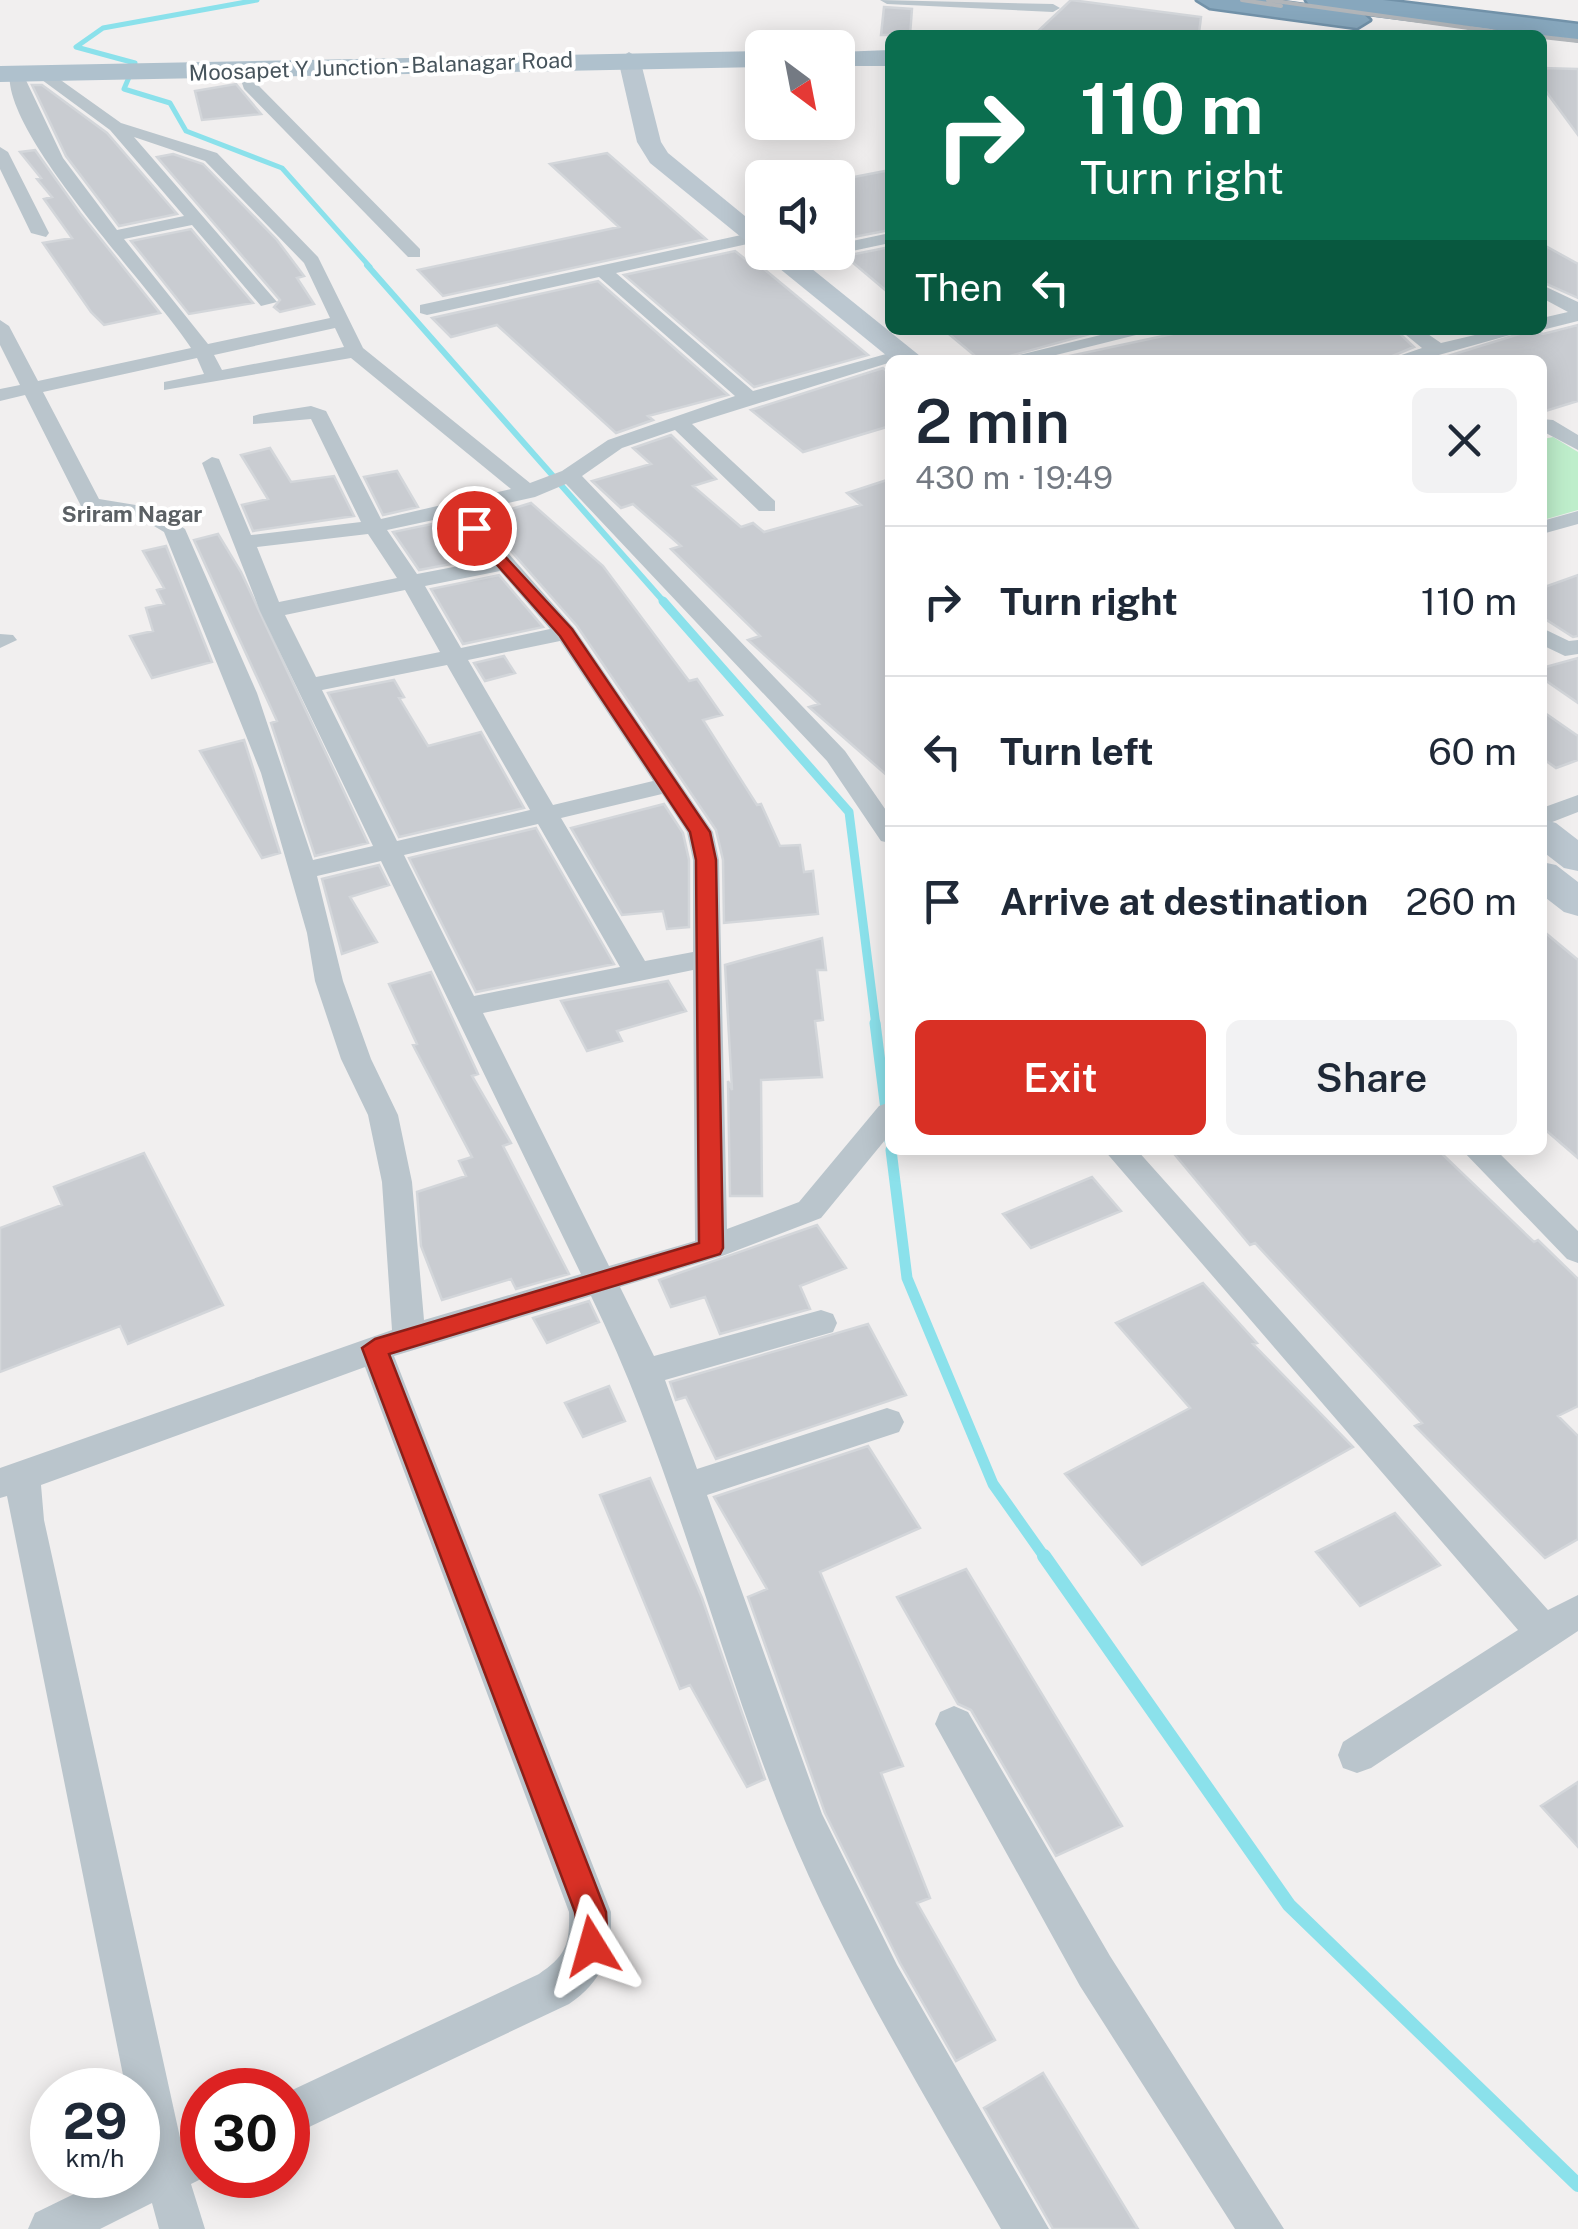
<!DOCTYPE html>
<meta charset="utf-8">
<style>
body{margin:0;font-family:"Public Sans",sans-serif;background:#f2f2f3;color:#1f2937;height:100vh;display:flex;flex-direction:column;font-size:38px;white-space:nowrap}
*{box-sizing:border-box;margin:0}
p{font-size:32px;color:#747a83}
.icon{flex:none;width:55px;height:55px;fill:none;stroke:currentColor;stroke-width:2;stroke-linecap:round;stroke-linejoin:round}
.map{position:relative;flex:1;overflow:hidden}
.sheet{position:absolute;left:885px;top:355px;width:662px;height:800px;display:flex;flex-direction:column;background:#fff;border-radius:15px;box-shadow:0 5px 25px #0003}
.sheet>*{flex:none}
.hud{position:absolute;left:885px;top:30px;width:662px;height:305px;border-radius:15px;box-shadow:0 5px 25px #0003;background:#0b6e4f;color:#fff;overflow:hidden}
.needle{width:65px;rotate:148deg}
.controls{position:absolute;left:745px;top:30px;display:grid;gap:20px}
.controls a{display:grid;place-items:center;width:110px;height:110px;border-radius:15px;background:#fff;box-shadow:0 5px 25px #0003;font-size:50px}
.speed{position:absolute;left:30px;top:2068px;display:flex;gap:20px;font-size:50px;font-weight:700;text-align:center}
.speed>*{display:grid;place-content:center;width:130px;height:130px;border-radius:50%;background:#fff;box-shadow:0 5px 25px #0003;line-height:1}
.speed small{font-size:25px;font-weight:400}
.speed .limit{border:15px solid #d22;background:#fff;color:#111}
.pin{position:absolute;display:grid;place-items:center;width:85px;height:85px;color:#fff;margin:-42px;border:5px solid #fff;border-radius:50%;box-shadow:0 2px 10px #0007}
.me{position:absolute;width:110px;margin:-55px;rotate:352deg;stroke-linejoin:round;filter:drop-shadow(0 0 8px #0008)}
.turn{display:flex;align-items:center;gap:35px;height:210px;padding:0 30px;font-size:45px}
.turn .icon{width:130px;height:130px;stroke-width:2.5}
.turn b{display:block;font-size:70px;line-height:85px}
.then{display:flex;align-items:center;height:95px;padding:0 30px;background:#0003;gap:20px;font-size:38px}
.round{display:grid;place-items:center;flex:none;width:105px;height:105px;border-radius:15px;background:#f2f2f3}
.summary{display:flex;align-items:center;justify-content:space-between;height:170px;padding:0 30px}
h1{font-size:60px;font-weight:600;line-height:75px}
.action{display:flex;gap:20px;margin-top:auto;padding:20px 30px}
.action a{flex:1;height:115px;border-radius:15px;background:#d93025;color:#fff;font-size:40px;font-weight:600;line-height:115px;text-align:center}
.action a+a{background:#f2f2f3;color:#1f2937}
ul{padding:0;list-style:none}
li{display:flex;align-items:center;gap:30px;height:150px;padding:0 30px;border-top:2px solid #e0e1e3}
li div{flex:1}
li b{display:block;font-size:38px}
li em{font-style:normal}
.map>svg:first-child{display:block}
.green{fill:#beeecb}
.lines{fill:none;stroke-linecap:round;stroke-linejoin:round}
.stream-far4{stroke:#8be1eb;stroke-width:5}
.stream-far3{stroke:#8be1eb;stroke-width:6}
.stream-far2{stroke:#8be1eb;stroke-width:9}
.stream-far1{stroke:#8be1eb;stroke-width:11}
.stream{stroke:#8be1eb;stroke-width:14}
.building{fill:#c9ccd1;stroke:#d3d6da;stroke-width:2.5}
.highway-casing{stroke:#7292a9;stroke-width:5}
.street{fill:#bac5cc;fill-rule:evenodd}
.secondary{fill:#bbc7d0;fill-rule:evenodd}
.primary{fill:#afc1cd;fill-rule:evenodd}
.highway{fill:#87a7bd;fill-rule:evenodd}
.rail{stroke:#b1b5b9;stroke-width:4}
.route{fill:#d93025;stroke:#8d1f18;stroke-width:2.5}
.labels{text-anchor:middle;stroke-width:8;stroke-linejoin:round;paint-order:stroke}
.far-street-label{font-size:22px;fill:#47545c;stroke:#fff}
.far-neighbourhood-label{font-size:22px;font-weight:bold;fill:#5b6064;stroke:#fff}
</style>
<div class="map">
<svg width="1578" height="2229" viewBox="0 0 1578 2229">
<rect width="100%" height="100%" fill="#f1efef"/>
<path class="green" d="M1553,437L1578,452V510L1543,520V439Z"/>
<g class="lines">
<path class="stream-far4" d="M257,0L103,28L76,47L135,63L124,89L170,103L186,131L282,168L370,267"/>
<path class="stream-far3" d="M367,265L665,603"/>
<path class="stream-far2" d="M663,601L849,812L876,1026"/>
<path class="stream-far1" d="M875,1023L890,1141
M891,1150L907,1278L993,1484L1046,1559"/>
<path class="stream" d="M1044,1556L1289,1905L1578,2185"/>
</g>
<path class="building" d="M1071,0L1201,17L1199,33L1035,34Z
M884,7L912,9L910,35H881Z
M1542,68L1578,69V135L1542,86Z
M236,84L261,114L202,120L195,91Z
M32,85H42L107,133L177,214L119,226L66,156Z
M35,150L80,213L160,313L104,325L91,312L43,243L72,238L44,199L52,197L37,179L41,178L20,152Z
M607,153L706,239L443,296L418,270L619,227L550,164Z
M173,154L203,164L277,240L304,276L297,278L314,304L280,312L274,307L280,300L157,157Z
M890,170V230L838,240V180Z
M191,229L253,303L189,314L131,241Z
M1542,244L1578,264V298L1542,282Z
M890,247V294L845,256Z
M735,251L754,266L759,265L868,355L754,387L624,275Z
M598,281L728,395L648,416L653,420L616,433L497,325L451,337L432,318Z
M1578,325V401L1542,412V360H1435L1532,330L1543,334Z
M944,330H1094L1097,332L995,360H980Z
M1191,330H1396L1414,347L1383,360H1051Z
M883,368L890,374V426L803,452L751,410Z
M671,435L716,479L693,486L741,527L753,523L764,532L861,505L847,493L890,479V778L809,707L819,704L748,640L760,636L671,549L681,546L633,504L621,508L592,481L651,464L633,448Z
M270,448L291,482L334,476L354,516L253,531L242,505L268,499L241,455Z
M397,471L418,507L383,515L364,477Z
M531,503L603,566L689,681L697,679L722,715L703,720L757,805L761,804L780,846L800,845L804,872L813,871L818,914L724,923L723,860L716,830L577,626L482,518Z
M451,520L483,558L419,570L393,532Z
M218,534L241,572L368,843L315,856L271,723L277,721L194,540Z
M166,546L212,662L152,678L130,636L153,631L146,608L164,604L157,590L164,588L143,551Z
M499,575L543,627L463,644L431,589Z
M1578,575V636L1573,637L1542,617V588Z
M504,656L515,673L485,681L474,663Z
M1578,658V703L1542,678V668Z
M394,680L404,697L399,698L428,746L481,732L524,808L399,837L328,693Z
M1542,711L1578,736V760L1556,768L1542,758Z
M244,740L280,853L262,858L200,751Z
M664,804L683,833L689,860V927L667,929L663,911L622,915L571,828Z
M536,828L614,964L476,992L409,858Z
M379,865L389,885L350,897L377,942L342,954L322,879Z
M1542,930L1578,960V1158L1542,1127Z
M822,938L826,970H817L823,1020L815,1021L822,1077L761,1080L762,1196H730L728,1081L732,1090L725,965Z
M431,972L478,1074L472,1076L511,1143L503,1146L569,1274L516,1289L511,1279L442,1300L421,1246L417,1192L466,1176L459,1161L472,1157L413,1045L417,1044L389,984Z
M668,981L686,1011L617,1031L622,1041L587,1051L561,1001Z
M1171,1150H1438L1534,1242L1538,1240L1578,1279V1406L1558,1416L1578,1436V1539L1545,1558L1415,1426L1422,1423L1255,1243L1250,1245Z
M144,1153L223,1305L128,1344L120,1326L0,1372V1228L62,1205L54,1187Z
M1092,1177L1121,1211L1031,1248L1003,1214Z
M817,1225L846,1268L800,1286L810,1309L720,1334L705,1297L671,1307L659,1280Z
M1203,1283L1257,1343L1253,1344L1353,1447L1142,1565L1065,1474L1190,1408L1116,1323Z
M589,1301L599,1322L547,1343L533,1318Z
M868,1324L906,1395L716,1459L686,1397L676,1400L670,1382Z
M609,1386L625,1421L583,1437L565,1403Z
M868,1446L920,1528L820,1572L903,1766L881,1773L930,1898L917,1903L995,2040L956,2061L900,1963L825,1813L748,1597L767,1589L714,1497Z
M650,1478L702,1598L765,1779L747,1787L690,1685L680,1689L600,1495Z
M1395,1513L1440,1565L1360,1606L1316,1552Z
M966,1569L1122,1826L1056,1856L971,1710L958,1704L897,1597Z
M1578,1782V1847L1541,1806Z
M1043,2073L1138,2229H1053L984,2108Z"/>
<g class="lines">
<defs>
<path id="highway" d="M1197,0H1268L1310,6L1306,0H1383L1578,24V40L1362,13L1370,20L1357,28L1210,8Z"/>
</defs>
<use href="#highway" class="highway-casing"/>
<path class="street" d="M880,0L1053,4L1060,8L1053,12L887,4Z
M237,68H247L257,84L420,249V257H408L244,89Z
M10,71L23,74L63,158L117,230L184,216L110,130L38,77V71H48L121,123L217,153L318,257L363,348L530,483L562,471L608,440L735,396L599,277L427,315L420,313V305L755,232L761,233V241L616,273L753,391L904,349L914,355L692,424L775,501V511H759L675,430L622,448L582,476L845,751L890,816V843L881,841L827,761L566,484L535,497L471,511L574,628L713,832L719,860L727,1229L799,1202L879,1106L890,1102V1134L821,1218L722,1256L620,1287L654,1356L821,1310L833,1314L837,1323L833,1332L665,1380L697,1469L887,1408L899,1412L904,1422L899,1432L707,1495L822,1814L897,1965L1049,2229H1001C925,2096 843,1963 785,1821C715,1648 673,1464 591,1296L394,1356L611,1912C612,1953 604,1980 569,2004L288,2137V2092L539,1974C566,1956 570,1944 569,1912L365,1367L41,1485L44,1520L181,2142L202,2133V2175H209L191,2184L205,2229H159L152,2203L100,2229H28L35,2213L113,2175H138V2090H126L7,1496L0,1498V1468L392,1330L382,1182L368,1115L341,1059L315,981L307,933L261,773L164,532L139,517L83,510L25,395L0,401V389L20,385L0,345V320L9,326L38,381L191,348C154,290 0,133 10,71ZM134,137L205,161L304,263L330,318L208,344L124,239L192,225L261,306L277,302ZM335,328L344,347L222,370L214,355ZM197,358L204,374L164,382V390L351,358L511,489L381,519L326,411L311,406L260,414L253,416V424L311,419L361,522L251,535L219,459L212,457L202,463L260,611L373,846L313,860L257,693L185,529L154,508L99,499L43,392ZM452,516L490,560L417,574L387,530ZM368,534L397,578L279,602L257,547ZM500,571L550,629L461,648L425,586ZM405,590L440,652L316,677L285,615ZM560,641L653,781L553,805L468,660ZM447,665L530,810L397,841L322,690ZM662,794L687,832L693,860V952L645,961L561,818ZM538,824L620,967L474,996L404,855ZM381,861L581,1274L424,1320L412,1182L398,1115L371,1059L343,981L317,876ZM693,970L695,1241L609,1266L483,1013Z
M0,147L8,152L49,233L46,237L31,233L0,169Z
M890,233V243L838,254L831,252H838V244Z
M805,252H830L806,259Z
M1542,285L1578,302V321L1542,330V318L1568,312L1542,298Z
M1121,330H1156L1036,360H999Z
M1400,330H1422L1441,343L1496,330H1528L1421,360H1387L1422,348Z
M1542,419L1553,420L1578,435V450L1542,431Z
M1578,511V524L1542,534V521Z
M1542,628L1569,641L1578,640V654L1565,656L1542,645Z
M0,634L13,635L17,640L0,648Z
M1578,795V812L1542,826V808Z
M1104,1150H1137L1548,1610L1578,1595V1631L1371,1768L1357,1773L1343,1768L1338,1755L1343,1742L1518,1630Z
M1462,1150H1496L1578,1231V1263L1567,1259Z
M954,1706L968,1712L1110,1956L1284,2229H1235L1080,1986L935,1724L940,1712Z"/>
<path class="secondary" d="M629,52L640,59L661,142L668,153L762,230V252H791L925,360H892L650,163L637,142L618,59Z
M1542,819L1556,823L1578,840V871L1564,868L1542,851Z
M1542,862L1556,865L1578,882V916L1564,912L1542,895Z"/>
<path class="primary" d="M1488,15L1500,22L1487,35H1459Z
M890,50V66H838V52Z
M762,51V67L0,82V66Z"/>
<use href="#highway" class="highway"/>
<path class="rail" d="M1242,0L1281,6
M1268,0L1519,35
M1542,37L1578,41"/>
</g>
<path class="route" d="M474,523L572,629L710,832L716,860L723,1248L720,1254L389,1354L606,1912L608,1946L603,1957L592,1962L581,1957L575,1912L362,1348L375,1339L699,1243L696,860L690,832L560,636L468,532L466,528Z"/>
<g class="labels">
<g class="far-street-label">
<text transform="translate(381 66) rotate(-2)" y="8">Moosapet Y Junction - Balanagar Road</text>
</g>
<g class="far-neighbourhood-label">
<text x="132" y="522">Sriram Nagar</text>
</g>
</g>
</svg>
<div class="controls">
<a><svg class="needle" viewBox="-14 -14 28 28"><path d="M0-13l5 13h-10z" fill="#e53935"/><path d="M0 13l5-13h-10z" fill="#747a83"/></svg></a>
<a><svg class="icon" aria-label="sound" viewBox="0 0 24 24"><path d="M4 9h4l5-4v14l-5-4H4zM17 9q2 3 0 6"/></svg></a>
</div>
<div class="speed"><div>29<small>km/h</small></div><div class="limit">30</div></div>
<div class="pin" style="left:474px;top:528px;background:#d93025"><svg class="icon" aria-label="arrive" viewBox="0 0 24 24"><path d="M6 21V4h12l-3 4 3 4H6"/></svg></div>
<svg class="me" style="left:592px;top:1946px" viewBox="-20 -20 40 40"><path d="M0-17L14 15 0 8-14 15z" fill="#d93025" stroke="#fff" stroke-width="4"/></svg>
<div class="hud">
<div class="turn"><svg class="icon" aria-label="right" viewBox="0 0 24 24"><path d="M7 20v-9h11M14 6l5 5-5 5"/></svg><div><b>110 m</b>Turn right</div></div>
<div class="then">Then<svg class="icon" aria-label="left" viewBox="0 0 24 24"><path d="M17 20v-9H6M10 6l-5 5 5 5"/></svg></div>
</div>
<section class="sheet">
<div class="summary"><div><h1>2 min</h1><p>430 m · 19:49</p></div><a class="round"><svg class="icon" aria-label="close" viewBox="0 0 24 24"><path d="M6 6l12 12M18 6L6 18"/></svg></a></div>
<ul>
<li><svg class="icon" aria-label="right" viewBox="0 0 24 24"><path d="M7 20v-9h11M14 6l5 5-5 5"/></svg><div><b>Turn right</b></div><em>110 m</em></li>
<li><svg class="icon" aria-label="left" viewBox="0 0 24 24"><path d="M17 20v-9H6M10 6l-5 5 5 5"/></svg><div><b>Turn left</b></div><em>60 m</em></li>
<li><svg class="icon" aria-label="arrive" viewBox="0 0 24 24"><path d="M6 21V4h12l-3 4 3 4H6"/></svg><div><b>Arrive at destination</b></div><em>260 m</em></li>
</ul>
<div class="action"><a>Exit</a><a>Share</a></div>
</section>
</div>
